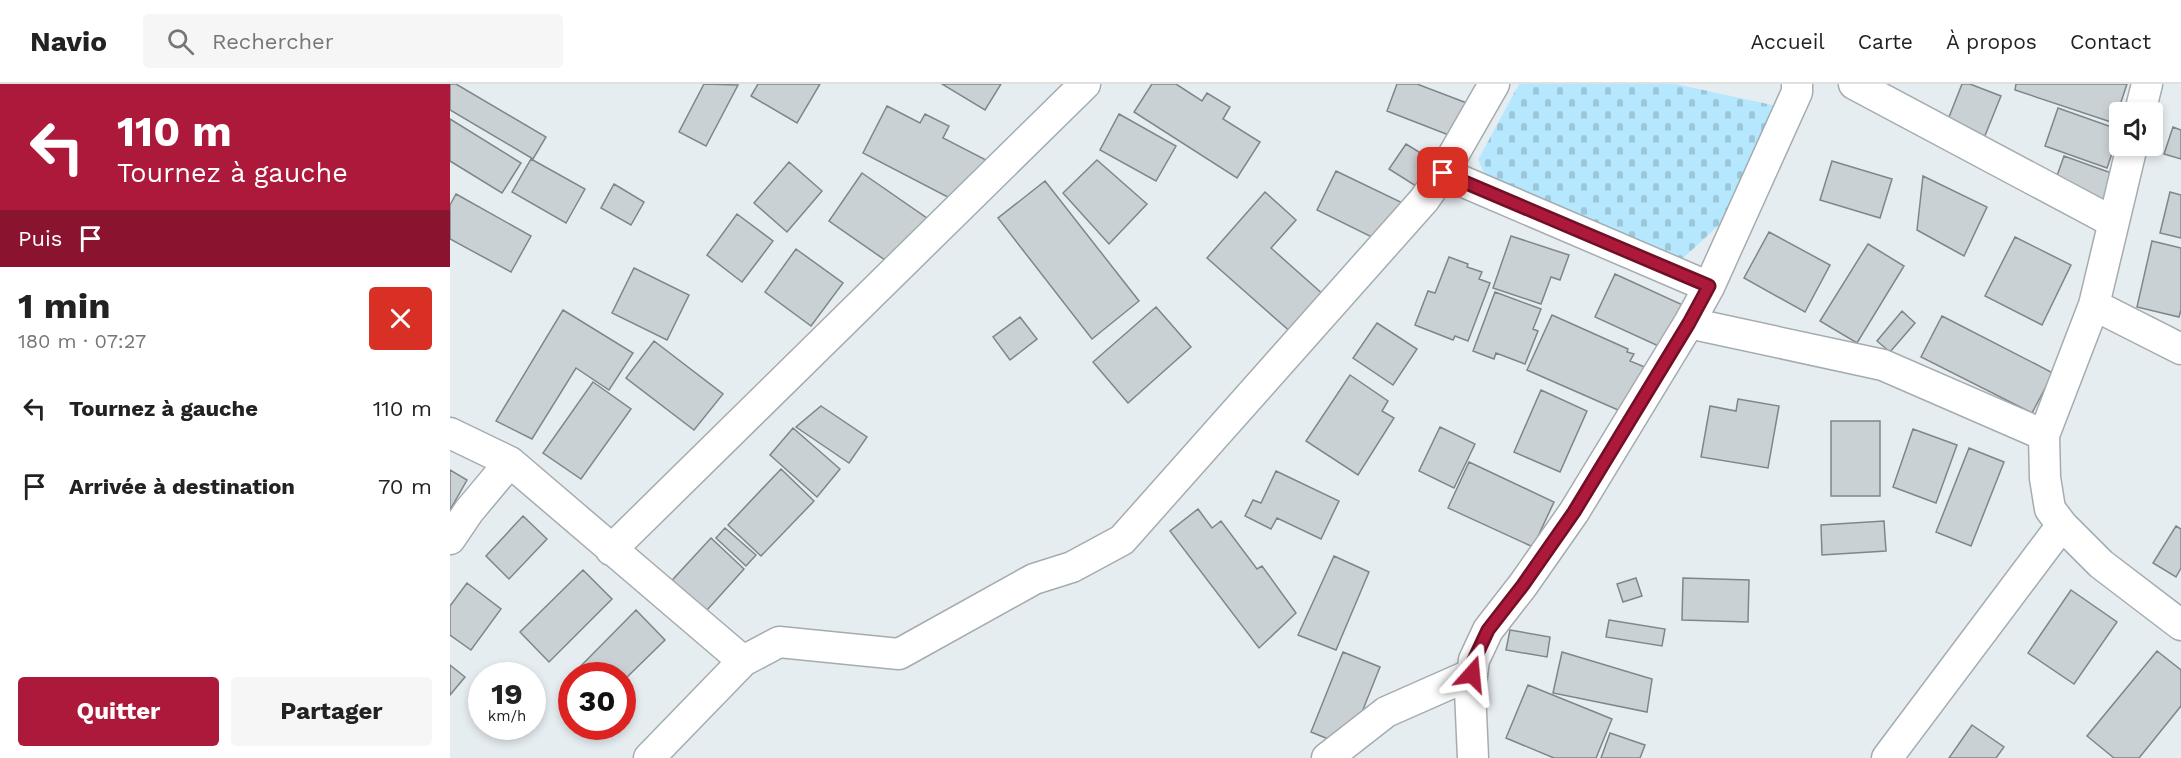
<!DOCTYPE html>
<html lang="fr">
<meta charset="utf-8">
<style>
body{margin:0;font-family:"Work Sans",sans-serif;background:#f6f6f6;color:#222;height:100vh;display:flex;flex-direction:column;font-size:22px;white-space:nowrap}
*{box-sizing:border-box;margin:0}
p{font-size:20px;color:#767676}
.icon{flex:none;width:33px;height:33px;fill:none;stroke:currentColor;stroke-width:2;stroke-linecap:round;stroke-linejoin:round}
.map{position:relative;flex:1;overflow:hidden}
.sheet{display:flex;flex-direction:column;background:#fff;width:450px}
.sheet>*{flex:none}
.guide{background:#ad193b;color:#fff;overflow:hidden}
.tools{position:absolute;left:1659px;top:18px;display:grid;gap:12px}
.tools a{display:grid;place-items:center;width:54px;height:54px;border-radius:6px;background:#fff;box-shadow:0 3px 9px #0003;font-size:30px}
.speed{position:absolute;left:18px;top:578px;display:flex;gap:12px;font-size:30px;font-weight:700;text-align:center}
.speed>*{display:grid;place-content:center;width:78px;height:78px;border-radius:50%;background:#fff;box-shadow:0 3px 9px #0003;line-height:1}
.speed small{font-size:15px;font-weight:400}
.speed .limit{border:9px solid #d22;background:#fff;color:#111}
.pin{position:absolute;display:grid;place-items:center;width:51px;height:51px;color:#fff;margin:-26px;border-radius:12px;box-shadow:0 3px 9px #0006}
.me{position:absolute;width:66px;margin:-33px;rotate:18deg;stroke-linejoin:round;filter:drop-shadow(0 0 4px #0008)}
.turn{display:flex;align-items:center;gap:21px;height:126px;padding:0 18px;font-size:27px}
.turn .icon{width:78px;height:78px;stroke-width:2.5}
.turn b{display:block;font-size:42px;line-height:51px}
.then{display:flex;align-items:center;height:57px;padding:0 18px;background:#0003;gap:12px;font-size:22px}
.round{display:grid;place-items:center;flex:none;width:63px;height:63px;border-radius:6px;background:#f6f6f6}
.overview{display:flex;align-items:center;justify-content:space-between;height:102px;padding:0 18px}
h1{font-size:36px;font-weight:700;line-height:45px}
.cta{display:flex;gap:12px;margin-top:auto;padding:12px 18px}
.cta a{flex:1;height:69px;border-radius:6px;background:#ad193b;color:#fff;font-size:24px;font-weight:700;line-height:69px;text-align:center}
.cta a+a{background:#f6f6f6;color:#222}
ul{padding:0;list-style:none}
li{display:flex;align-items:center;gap:18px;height:78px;padding:0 18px}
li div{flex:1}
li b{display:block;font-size:22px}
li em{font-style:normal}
header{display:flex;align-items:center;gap:36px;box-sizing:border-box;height:84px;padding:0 30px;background:#fff;border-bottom:2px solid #e0e0e0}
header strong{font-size:28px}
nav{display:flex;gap:33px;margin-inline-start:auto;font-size:21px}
.search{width:420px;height:54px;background:#f6f6f6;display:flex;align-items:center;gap:15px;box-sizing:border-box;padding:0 21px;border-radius:6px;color:#767676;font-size:22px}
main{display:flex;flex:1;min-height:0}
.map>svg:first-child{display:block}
.cemetery{fill:url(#cemetery-stones)}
.building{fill:#cad1d5;stroke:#7f8689;stroke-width:1.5}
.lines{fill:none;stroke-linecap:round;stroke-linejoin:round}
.minor-casing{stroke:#a5acaf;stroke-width:33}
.minor{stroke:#fff;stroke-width:30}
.route-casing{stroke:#701026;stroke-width:15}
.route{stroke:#ad193b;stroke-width:10}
</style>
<header>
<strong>Navio</strong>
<div class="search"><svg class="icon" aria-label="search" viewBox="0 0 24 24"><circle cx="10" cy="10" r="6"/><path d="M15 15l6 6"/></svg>Rechercher</div>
<nav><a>Accueil</a><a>Carte</a><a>À propos</a><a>Contact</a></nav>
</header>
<main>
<section class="sheet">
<div class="guide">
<div class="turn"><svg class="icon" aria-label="left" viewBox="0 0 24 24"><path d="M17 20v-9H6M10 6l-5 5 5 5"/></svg><div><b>110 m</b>Tournez à gauche</div></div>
<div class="then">Puis<svg class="icon" aria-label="arrive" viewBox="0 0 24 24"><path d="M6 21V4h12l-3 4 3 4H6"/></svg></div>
</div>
<div class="overview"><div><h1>1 min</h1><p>180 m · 07:27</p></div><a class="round" style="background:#d93025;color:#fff"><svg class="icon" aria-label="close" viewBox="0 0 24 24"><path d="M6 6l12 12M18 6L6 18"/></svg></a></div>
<ul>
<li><svg class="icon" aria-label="left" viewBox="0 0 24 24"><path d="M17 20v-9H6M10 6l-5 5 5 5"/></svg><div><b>Tournez à gauche</b></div><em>110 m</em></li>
<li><svg class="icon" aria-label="arrive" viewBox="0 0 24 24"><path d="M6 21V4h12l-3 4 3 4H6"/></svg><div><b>Arrivée à destination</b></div><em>70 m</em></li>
</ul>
<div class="cta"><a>Quitter</a><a>Partager</a></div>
</section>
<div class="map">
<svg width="1731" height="674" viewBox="0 0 1731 674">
<defs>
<pattern id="cemetery-stones" width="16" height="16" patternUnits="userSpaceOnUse" patternTransform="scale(1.5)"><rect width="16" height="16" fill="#b5e8fe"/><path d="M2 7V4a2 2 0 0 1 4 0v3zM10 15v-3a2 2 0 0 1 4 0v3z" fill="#9bc7d9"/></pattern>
</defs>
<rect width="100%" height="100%" fill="#e6edf1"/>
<path class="cemetery" d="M1069,0H1226L1336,24L1281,130L1229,178L1040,100L1028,76Z"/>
<path class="building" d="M0,0H6L96,53L83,75L0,26Z
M254,0L288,1L256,62L229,48Z
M308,0H370L347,39L301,12Z
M492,0H551L535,26Z
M702,0H726L752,17L757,9L780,23L773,35L810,58L787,94L684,28Z
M947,0H967L1022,21L1009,55L937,27Z
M1512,0H1520L1551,12L1534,54L1497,38Z
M1566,0H1677L1664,39L1565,6Z
M437,22L470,39L475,30L499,42L493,54L538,77L515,122L413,69Z
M1608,24L1670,46L1657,84L1595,62Z
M669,30L726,62L706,97L650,66Z
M0,35L71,79L52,109L0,77Z
M1723,43L1731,46V75L1714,70Z
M956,60L993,83L977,109L939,85Z
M1614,72L1664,90L1653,121L1603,103Z
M81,75L135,105L116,139L62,108Z
M647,76L697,120L659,160L613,109Z
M1382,77L1442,95L1430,134L1370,116Z
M339,78L372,107L337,148L304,119Z
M886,87L961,123L942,163L867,126Z
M412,89L484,139L445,183L379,137Z
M1473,92L1537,123L1514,172L1467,146Z
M595,97L689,217L642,255L548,134Z
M164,100L194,118L181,141L151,124Z
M815,108L846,136L821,164L884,220L851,257L757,174Z
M1720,108L1731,111V154L1710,149Z
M6,110L81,152L61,188L0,155V121Z
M287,130L323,157L292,198L257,171Z
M1319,148L1380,181L1355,228L1294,194Z
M1061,152L1119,171L1110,196L1101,193L1091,220L1043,204Z
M1565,153L1621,181L1592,241L1535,212Z
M1702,157L1731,164V226L1729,233L1687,223Z
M1418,160L1454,182L1407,259L1370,237Z
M346,165L393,199L361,242L315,208Z
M999,173L1018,180L1017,183L1032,188L1029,195L1040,199L1018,257L1005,252L1003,256L965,241L978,207L985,209Z
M184,184L239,211L217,256L162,229Z
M1165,190L1235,222L1215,265L1145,233Z
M1045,208L1091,225L1083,245L1088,247L1075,280L1046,269L1044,275L1023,267Z
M706,223L741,263L678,319L643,278Z
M113,226L183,269L159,306L126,284L82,355L46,337Z
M1452,227L1465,239L1440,268L1427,257Z
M1102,231L1178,265L1177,268L1184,270L1180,277L1204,287L1184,333L1077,286Z
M1492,232L1603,289L1582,329L1471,273Z
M570,233L587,255L560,276L543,253Z
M927,239L967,265L943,301L903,274Z
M204,257L273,310L244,346L176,294Z
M900,291L938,317L932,327L944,334L908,391L856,357Z
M143,298L181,325L131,395L93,369Z
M1091,306L1137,327L1110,388L1064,368Z
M1288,315L1329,322L1318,384L1251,373L1260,322L1286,327Z
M371,322L417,353L399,379L346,343Z
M1381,337H1430V412H1381Z
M990,343L1025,360L1004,404L969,387Z
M343,344L390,385L367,413L320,371Z
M1463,345L1507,361L1486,419L1443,403Z
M1519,364L1554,378L1521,462L1486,448Z
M1019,378L1104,418L1083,463L998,424Z
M331,385L364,417L311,472L278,441Z
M0,386L17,396L0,426Z
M826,387L889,417L871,455L827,434L821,445L795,432L803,416L811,419Z
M748,425L762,444L771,437L807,485L812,482L846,529L809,564L720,447Z
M73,432L97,455L59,495L36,472Z
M1434,437L1436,467L1372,471L1371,441Z
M1726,442L1731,445V484L1726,493L1703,479Z
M275,444L306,471L296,482L266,454Z
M261,454L294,485L248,536L214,505Z
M884,472L919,488L886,566L848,551Z
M133,486L162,515L99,578L70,548Z
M1186,494L1192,512L1173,518L1167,500Z
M1233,494L1299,496L1298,538L1232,536Z
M17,499L51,525L21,566L0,551V522Z
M1621,506L1667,538L1624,600L1578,569Z
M186,526L215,556L172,598V591H122Z
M1159,536L1215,545L1212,562L1156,553Z
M1060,546L1100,553L1097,573L1056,566Z
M1707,567L1731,586V622L1689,674H1664L1637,652Z
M893,568L930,583L898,663L861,648Z
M1112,568L1202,595L1197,628L1103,609Z
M0,581L15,593L0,611Z
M1078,601L1162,635L1146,674H1104L1056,654Z
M1522,641L1554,663L1546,674H1499Z
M1160,649L1195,661L1190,674H1151Z"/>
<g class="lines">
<defs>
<path id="minor" d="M1404,0L1663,138
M1690,28L1697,0
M1682,62L1644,221L1594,351L1595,394L1600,425L1612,441L1651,480L1731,541
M993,89L1259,203
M1644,221L1731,265
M1239,239L1433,281L1594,351
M0,349L60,378L293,577
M0,455L19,427L60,378
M161,466L635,0
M199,674L293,577L329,558L449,570L584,495L622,483L672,456L974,116L993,89L1044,0
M877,674L936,628L1022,590
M1023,674L1020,606L1024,576L1038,546L1073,501L1124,428L1239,239L1259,203L1347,8V0
M1437,674L1612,441"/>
</defs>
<use href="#minor" class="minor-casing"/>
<use href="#minor" class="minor"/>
</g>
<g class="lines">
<defs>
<path id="route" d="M993,89L1259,202L1239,239L1124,428L1073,501L1038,546L1024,576L1022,590"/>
</defs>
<use href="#route" class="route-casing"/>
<use href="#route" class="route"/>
</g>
</svg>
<div class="tools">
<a><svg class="icon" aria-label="sound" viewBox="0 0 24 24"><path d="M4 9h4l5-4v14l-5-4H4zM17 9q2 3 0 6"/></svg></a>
</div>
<div class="speed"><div>19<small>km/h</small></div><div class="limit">30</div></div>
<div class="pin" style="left:993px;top:89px;background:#d93025"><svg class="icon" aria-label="arrive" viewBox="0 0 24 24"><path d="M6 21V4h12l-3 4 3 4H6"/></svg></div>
<svg class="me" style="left:1022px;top:590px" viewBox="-20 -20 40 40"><path d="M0-17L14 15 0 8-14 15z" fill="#ad193b" stroke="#fff" stroke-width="4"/></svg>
</div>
</main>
